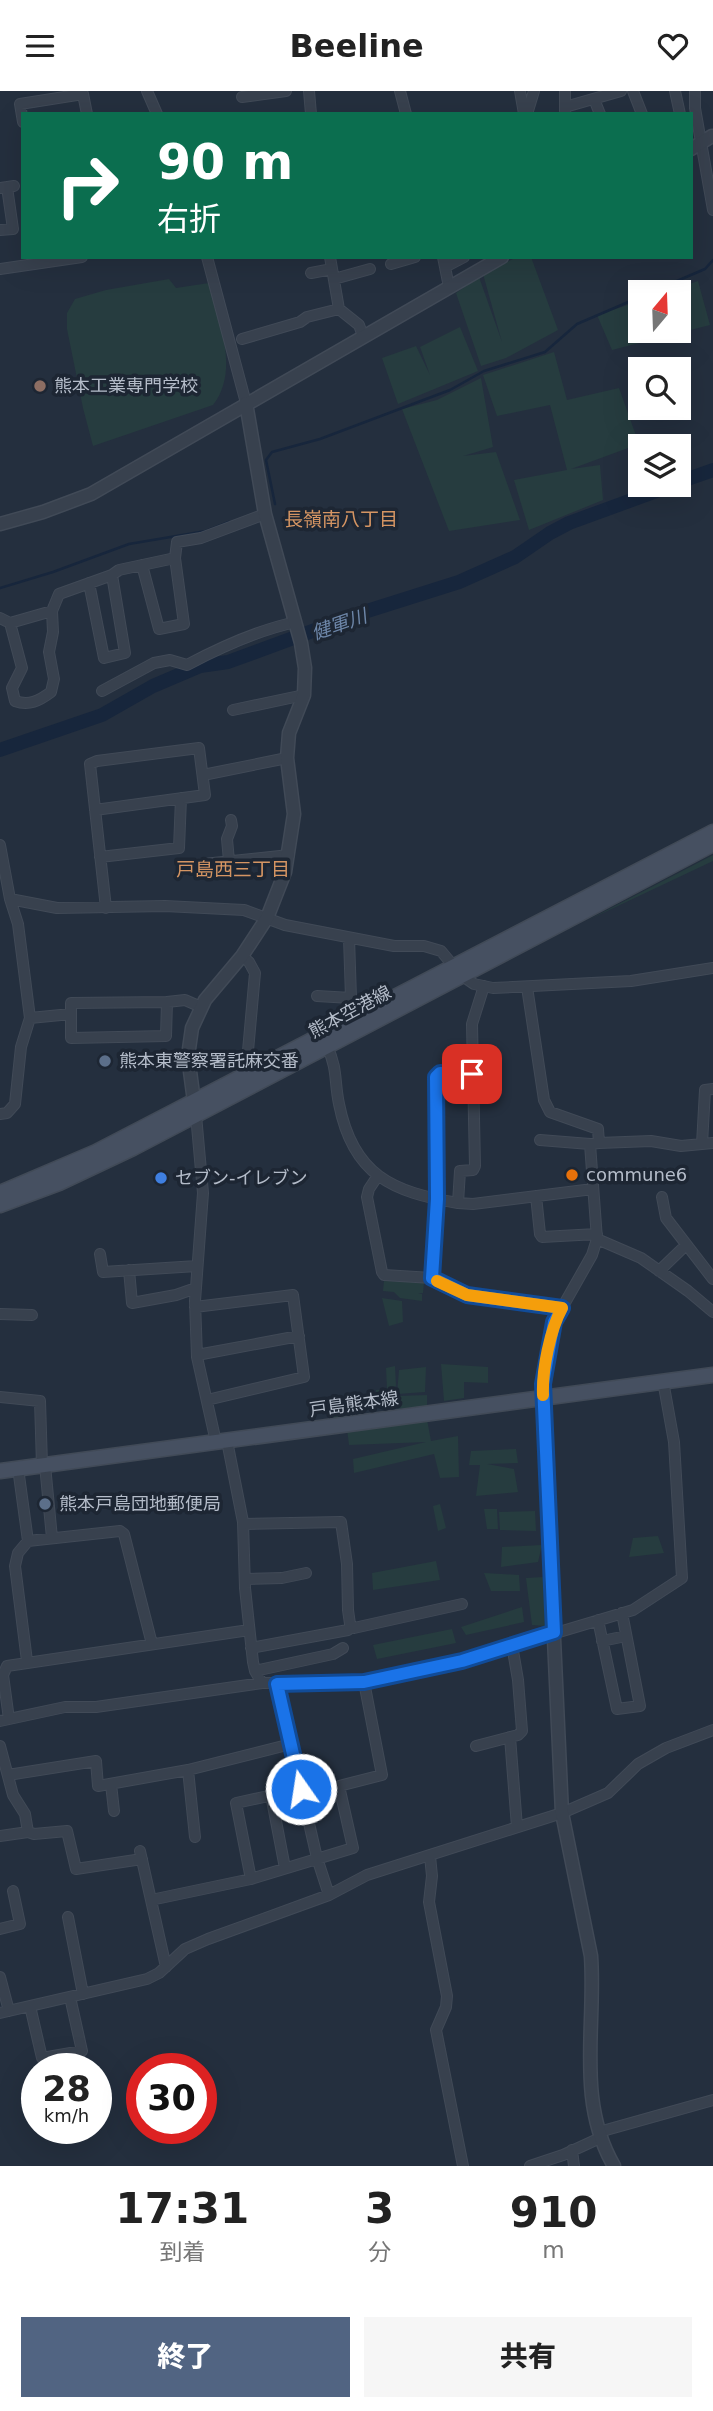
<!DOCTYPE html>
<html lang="ja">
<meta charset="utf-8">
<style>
body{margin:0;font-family:"DejaVu Sans","Noto Sans JP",sans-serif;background:#f6f6f6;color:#222;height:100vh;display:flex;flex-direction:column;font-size:26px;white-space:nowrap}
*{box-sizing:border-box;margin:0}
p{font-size:23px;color:#767676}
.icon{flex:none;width:38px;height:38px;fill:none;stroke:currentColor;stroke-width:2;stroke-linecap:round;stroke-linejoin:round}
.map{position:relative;height:2075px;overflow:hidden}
.side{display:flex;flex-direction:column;background:#fff;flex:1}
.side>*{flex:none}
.banner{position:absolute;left:21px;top:21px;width:672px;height:147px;border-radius:0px;box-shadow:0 7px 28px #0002;background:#0b6e4f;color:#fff;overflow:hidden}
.needle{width:46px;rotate:19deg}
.fabs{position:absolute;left:628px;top:189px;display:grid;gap:14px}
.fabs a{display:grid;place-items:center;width:63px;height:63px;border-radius:0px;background:#fff;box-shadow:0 7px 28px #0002;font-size:35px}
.speed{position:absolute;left:21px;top:1962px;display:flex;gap:14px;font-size:35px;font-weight:700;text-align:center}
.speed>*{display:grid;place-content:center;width:91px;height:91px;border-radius:50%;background:#fff;box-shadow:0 7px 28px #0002;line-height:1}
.speed small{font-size:18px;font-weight:400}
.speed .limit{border:10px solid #d22;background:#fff;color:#111}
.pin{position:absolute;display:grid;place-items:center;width:60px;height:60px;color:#fff;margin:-30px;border-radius:14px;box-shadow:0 4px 10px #0006}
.me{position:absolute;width:77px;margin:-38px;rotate:347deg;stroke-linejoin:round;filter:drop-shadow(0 0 5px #0008)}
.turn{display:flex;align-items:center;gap:24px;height:147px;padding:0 21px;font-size:32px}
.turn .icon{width:91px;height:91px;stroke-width:2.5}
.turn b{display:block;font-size:49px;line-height:60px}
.eta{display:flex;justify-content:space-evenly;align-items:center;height:119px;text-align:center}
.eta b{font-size:42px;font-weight:800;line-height:49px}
.button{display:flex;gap:14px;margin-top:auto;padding:14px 21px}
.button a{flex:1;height:80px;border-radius:0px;background:#516482;color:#fff;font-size:28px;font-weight:800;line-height:80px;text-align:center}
.button a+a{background:#f6f6f6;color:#222}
header{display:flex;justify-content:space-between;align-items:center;height:91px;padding:0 21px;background:#fff;font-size:32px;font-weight:800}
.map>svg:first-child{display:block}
.green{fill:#263c3f}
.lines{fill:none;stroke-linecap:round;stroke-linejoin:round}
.stream{stroke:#17263c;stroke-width:2.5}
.river{stroke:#17263c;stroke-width:14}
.minor-casing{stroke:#414a57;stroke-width:12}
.tertiary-casing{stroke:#414a57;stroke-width:15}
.secondary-casing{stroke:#414a57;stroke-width:17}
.minor{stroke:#38414e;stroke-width:10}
.tertiary{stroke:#38414e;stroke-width:12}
.secondary{stroke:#465061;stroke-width:14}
.route-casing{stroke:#114b97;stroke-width:18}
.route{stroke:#1a73e8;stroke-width:12}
.slow{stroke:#f59e0b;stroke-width:12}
.education-dot{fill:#8d6e63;stroke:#1d2633;stroke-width:2.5}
.service-dot{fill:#5c6f8a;stroke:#1d2633;stroke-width:2.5}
.food-dot{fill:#e8710a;stroke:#1d2633;stroke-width:2.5}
.shop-dot{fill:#3f7fe0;stroke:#1d2633;stroke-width:2.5}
.labels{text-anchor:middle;stroke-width:7;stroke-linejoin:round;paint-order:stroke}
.poi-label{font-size:18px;fill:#b4bcc9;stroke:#1d2633;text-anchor:start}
.street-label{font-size:18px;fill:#b4bcc9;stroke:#1d2633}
.neighbourhood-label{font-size:19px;fill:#d59563;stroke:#1d2633}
.water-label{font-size:19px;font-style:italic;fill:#6d86a8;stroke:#1d2633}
</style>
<header><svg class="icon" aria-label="menu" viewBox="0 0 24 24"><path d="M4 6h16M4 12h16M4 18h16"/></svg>Beeline<svg class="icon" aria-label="heart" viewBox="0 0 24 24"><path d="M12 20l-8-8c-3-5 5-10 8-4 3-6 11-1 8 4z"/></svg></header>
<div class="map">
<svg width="713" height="2075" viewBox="0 0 713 2075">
<rect width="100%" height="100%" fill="#242f3e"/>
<path class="green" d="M517,166H531L558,239L506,267L481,275L456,202L479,186L502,251L483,183Z
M169,188L176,197L209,192L211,196C220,233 239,281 213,314L93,355L83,317L67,238V222L75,208L106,199Z
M698,190L710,234L612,259L597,224L640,210V240H679V201H666Z
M460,236L478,280L398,313L382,267L416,255L430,284L420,256Z
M554,261L567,309L619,297L639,353L571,378L600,374L603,409L529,439L514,389L567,379L550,314L497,325L483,284Z
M481,287L493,356L463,365L496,361L520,429L449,440L402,318L437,309Z
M713,764V770L588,829Z
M384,1190L424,1191L423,1202H418L422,1203V1210L400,1207L394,1201L383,1200Z
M382,1207L402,1210L403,1231L389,1235Z
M441,1273L488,1276V1292L464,1291V1307L444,1310Z
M395,1275L396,1295L388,1298H396L395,1315L375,1316L376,1299L387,1298L386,1277Z
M426,1276L425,1301L397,1303L399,1279Z
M427,1304V1315L398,1318V1305Z
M340,1308L342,1318L343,1308L349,1309L352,1322L343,1323L345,1331L331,1332Z
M426,1323L431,1350L458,1345L459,1386L440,1387L434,1363L354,1382L353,1368L426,1351L349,1354L347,1338Z
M516,1358L518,1372L487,1373L514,1378L518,1401L476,1405L480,1374H469L471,1360Z
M440,1413L446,1437L438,1440L433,1415Z
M484,1418H497L498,1438H487Z
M535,1420L536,1440L500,1439L499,1421Z
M658,1445L664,1462L629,1466L633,1447Z
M542,1454L538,1471L501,1476L502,1456Z
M436,1470L440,1489L373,1499L372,1482Z
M484,1482L519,1484L520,1500H491Z
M543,1486L545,1535L532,1534L526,1487Z
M522,1516L524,1531L466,1544L461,1536Z
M452,1538L456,1552L377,1568L373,1554Z"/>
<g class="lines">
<path class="stream" d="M651,201L705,178L713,169
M275,413L266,369L272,361L320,348L450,299L484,280L545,261L577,233L640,206
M0,497L53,481L129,453L206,440L229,431
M0,655L1,659"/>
<path class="river" d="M679,391L713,379
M0,659L102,624L153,595L200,575L228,571L364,521L459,491L515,466L550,442L569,432L673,394"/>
<defs>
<path id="minor" d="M147,0L157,23
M309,0L311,23
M400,0L406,23
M520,0L524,23
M565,0V20
M633,0L642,23
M675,0L680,23
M695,0V17L713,119
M242,6L286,0
M594,8L600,23
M565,16L621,0
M527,23L534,0
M23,31L20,13L83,3L87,23
M0,97L14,95
M0,139L13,138L7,96
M207,166L246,312
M330,166L339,218L359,234L363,245
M443,166L449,196
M391,173L415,166
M445,176L464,166
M0,178L82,166
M311,182L332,178
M334,188L370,178
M242,248L300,231L307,226L339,218
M142,474L159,538L184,533L175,467
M89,492L104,567L125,562L112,484
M0,527L10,532L22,577L12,597L15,610C29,615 39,610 51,601L54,588L49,561L53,541L52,520L59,503L112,484L119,479L175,467L177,451L201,447L265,423
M10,532L52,520
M102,600L154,572L170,569L187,574C221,556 258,539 296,531
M233,619L304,604
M203,684L287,667
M95,719L205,704L199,657L97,670L90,673C95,721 101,769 106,817
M0,754L10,808L18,833L30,927L21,956L15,1013L7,1022L0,1023
M100,766L179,757L181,707
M229,770L227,748L232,735L231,729
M194,774L289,764
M10,808L57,817L165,815L244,819L285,834L394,855H424L441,860L461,884L474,893L493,897L631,890L713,877
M349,847L351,907
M242,865L249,871L255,882L246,982
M484,895L472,933L475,1075L473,1079L460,1080L458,1112L473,1113L593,1098
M527,896L544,1009L550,1021L598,1038L599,1052L590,1053L597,1148L592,1164L554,1231L543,1293V1308
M317,905L351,907L349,930
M167,911L71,912V947L166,945L167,911L185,909L201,916
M30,927L71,923
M327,955C338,979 334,989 339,1013C353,1084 392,1101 458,1112
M196,1024L203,1102L195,1210L197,1266L216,1351
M540,1049L590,1053
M599,1052L651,1050L681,1055L713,1052
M702,1053L705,999L713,998
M377,1086L369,1098L367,1106L382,1181L384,1184L432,1187L467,1204L562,1217
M536,1105L540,1143L542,1146L597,1143
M662,1106L666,1127L713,1188
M597,1148L641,1167L688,1200L713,1221
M100,1163L103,1181L197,1175
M129,1179L132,1212L176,1204L196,1197
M659,1180L686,1154
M432,1187L437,1108L436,986L440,982L472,983
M195,1216L293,1204L304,1286L207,1309
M0,1223L32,1224
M197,1264L299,1245
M0,1306L40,1310L42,1374
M227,1350L243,1431L245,1497L253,1571L255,1580L262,1592
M45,1374L52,1447
M18,1377L28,1450L18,1462L15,1475L27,1570
M243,1433L341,1431L347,1473L348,1519L350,1533L354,1537L462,1513
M28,1450L120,1440L124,1443L152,1553
M245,1488L282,1487L306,1482
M598,1529L617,1618L640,1615L622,1522
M602,1550L626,1545
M251,1557L348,1539L352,1535
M255,1580L333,1563L343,1557
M277,1593L317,1767L329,1804
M9,1628L3,1584L7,1575L249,1539
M0,1630L65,1616H96L262,1592L364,1591L462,1570L633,1519L682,1487L674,1351L663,1290
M510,1646L517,1736
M0,1655L13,1704L25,1723L28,1741L0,1745
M476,1655L518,1644L522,1640L518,1589L512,1554
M188,1679L195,1746
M8,1684L96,1670L98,1695L188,1679L291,1653
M111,1693L114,1720
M271,1704L285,1777
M28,1741L34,1743L67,1740L76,1778L142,1768
M140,1760L166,1876
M430,1765L432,1785L429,1811L447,1905L446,1916L436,1939L463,2075
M251,1788L236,1712L301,1698
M151,1809L251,1788L353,1757L339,1695L382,1684L364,1591
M68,1826L83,1903
M0,1838L20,1833L13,1800
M0,1886L9,1920
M30,1915L42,1967L82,1960L70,1906
M0,1922L147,1888L159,1882L185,1858L208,1848L329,1804L367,1784L562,1722L608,1702L638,1673L666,1657L713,1639
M599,2041L713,2009
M572,2059L574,2075
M530,2075L563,2064L600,2047"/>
<path id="tertiary" d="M691,58L712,45
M0,433L43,421L91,403L502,166
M195,1018L188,965L192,937L205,909L242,865L267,827L285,781L294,723L287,667L289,642L304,604L305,577L301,552L265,423L246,312
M543,1308L562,1722L591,1865C596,1936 576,2010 614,2075"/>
<path id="secondary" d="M0,1102L96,1061L713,741
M0,1114L59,1092L133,1057L713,753
M0,1380L713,1284"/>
</defs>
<use href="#minor" class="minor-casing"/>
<use href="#tertiary" class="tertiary-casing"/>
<use href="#secondary" class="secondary-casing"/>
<use href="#minor" class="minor"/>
<use href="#tertiary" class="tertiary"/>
<use href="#secondary" class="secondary"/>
</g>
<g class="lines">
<defs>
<path id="route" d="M301,1698L277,1593L364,1591L462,1570L554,1541L543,1293L554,1231L562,1217L467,1204L432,1187L437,1108L436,986L440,982L472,983"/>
</defs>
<use href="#route" class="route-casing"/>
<use href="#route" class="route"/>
<path class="slow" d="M437,1190L467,1204L562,1217C550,1239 542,1279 543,1304"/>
</g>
<circle class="education-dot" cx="40" cy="295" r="7"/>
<g class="service-dot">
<circle cx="105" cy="970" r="7"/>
<circle cx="45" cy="1413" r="7"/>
</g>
<circle class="food-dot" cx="572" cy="1084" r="7"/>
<circle class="shop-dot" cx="161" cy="1087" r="7"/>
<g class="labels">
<g class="poi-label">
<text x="54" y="301">熊本工業専門学校</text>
<text x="119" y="976">熊本東警察署託麻交番</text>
<text x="586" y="1090">commune6</text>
<text x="175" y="1093">セブン-イレブン</text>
<text x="59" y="1419">熊本戸島団地郵便局</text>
</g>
<g class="street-label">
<text transform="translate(350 921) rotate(-28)" y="6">熊本空港線</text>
<text transform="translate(354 1313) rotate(-8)" y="6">戸島熊本線</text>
</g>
<g class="neighbourhood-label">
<text x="341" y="435">長嶺南八丁目</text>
<text x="233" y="785">戸島西三丁目</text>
</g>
<g class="water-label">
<text transform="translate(339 533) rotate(-19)" y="7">健軍川</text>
</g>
</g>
</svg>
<div class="fabs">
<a><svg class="needle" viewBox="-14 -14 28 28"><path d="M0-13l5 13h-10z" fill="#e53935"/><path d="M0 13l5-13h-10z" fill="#767676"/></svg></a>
<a><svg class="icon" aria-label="search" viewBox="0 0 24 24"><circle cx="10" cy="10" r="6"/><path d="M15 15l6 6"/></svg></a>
<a><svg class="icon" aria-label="layers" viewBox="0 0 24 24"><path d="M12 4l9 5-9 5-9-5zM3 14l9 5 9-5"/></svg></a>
</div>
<div class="speed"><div>28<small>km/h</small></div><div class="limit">30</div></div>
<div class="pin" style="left:472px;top:983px;background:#d93025"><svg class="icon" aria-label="arrive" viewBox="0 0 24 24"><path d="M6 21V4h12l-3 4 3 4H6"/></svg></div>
<svg class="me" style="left:301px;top:1698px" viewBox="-20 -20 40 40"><circle r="17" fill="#1a73e8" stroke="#fff" stroke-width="3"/><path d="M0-11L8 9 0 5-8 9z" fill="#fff"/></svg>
<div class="banner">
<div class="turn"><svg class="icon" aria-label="right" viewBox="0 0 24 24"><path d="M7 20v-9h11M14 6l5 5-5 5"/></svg><div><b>90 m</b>右折</div></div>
</div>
</div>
<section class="side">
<div class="eta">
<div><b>17:31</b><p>到着</p></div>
<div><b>3</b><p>分</p></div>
<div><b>910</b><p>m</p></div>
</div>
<div class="button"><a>終了</a><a>共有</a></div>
</section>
